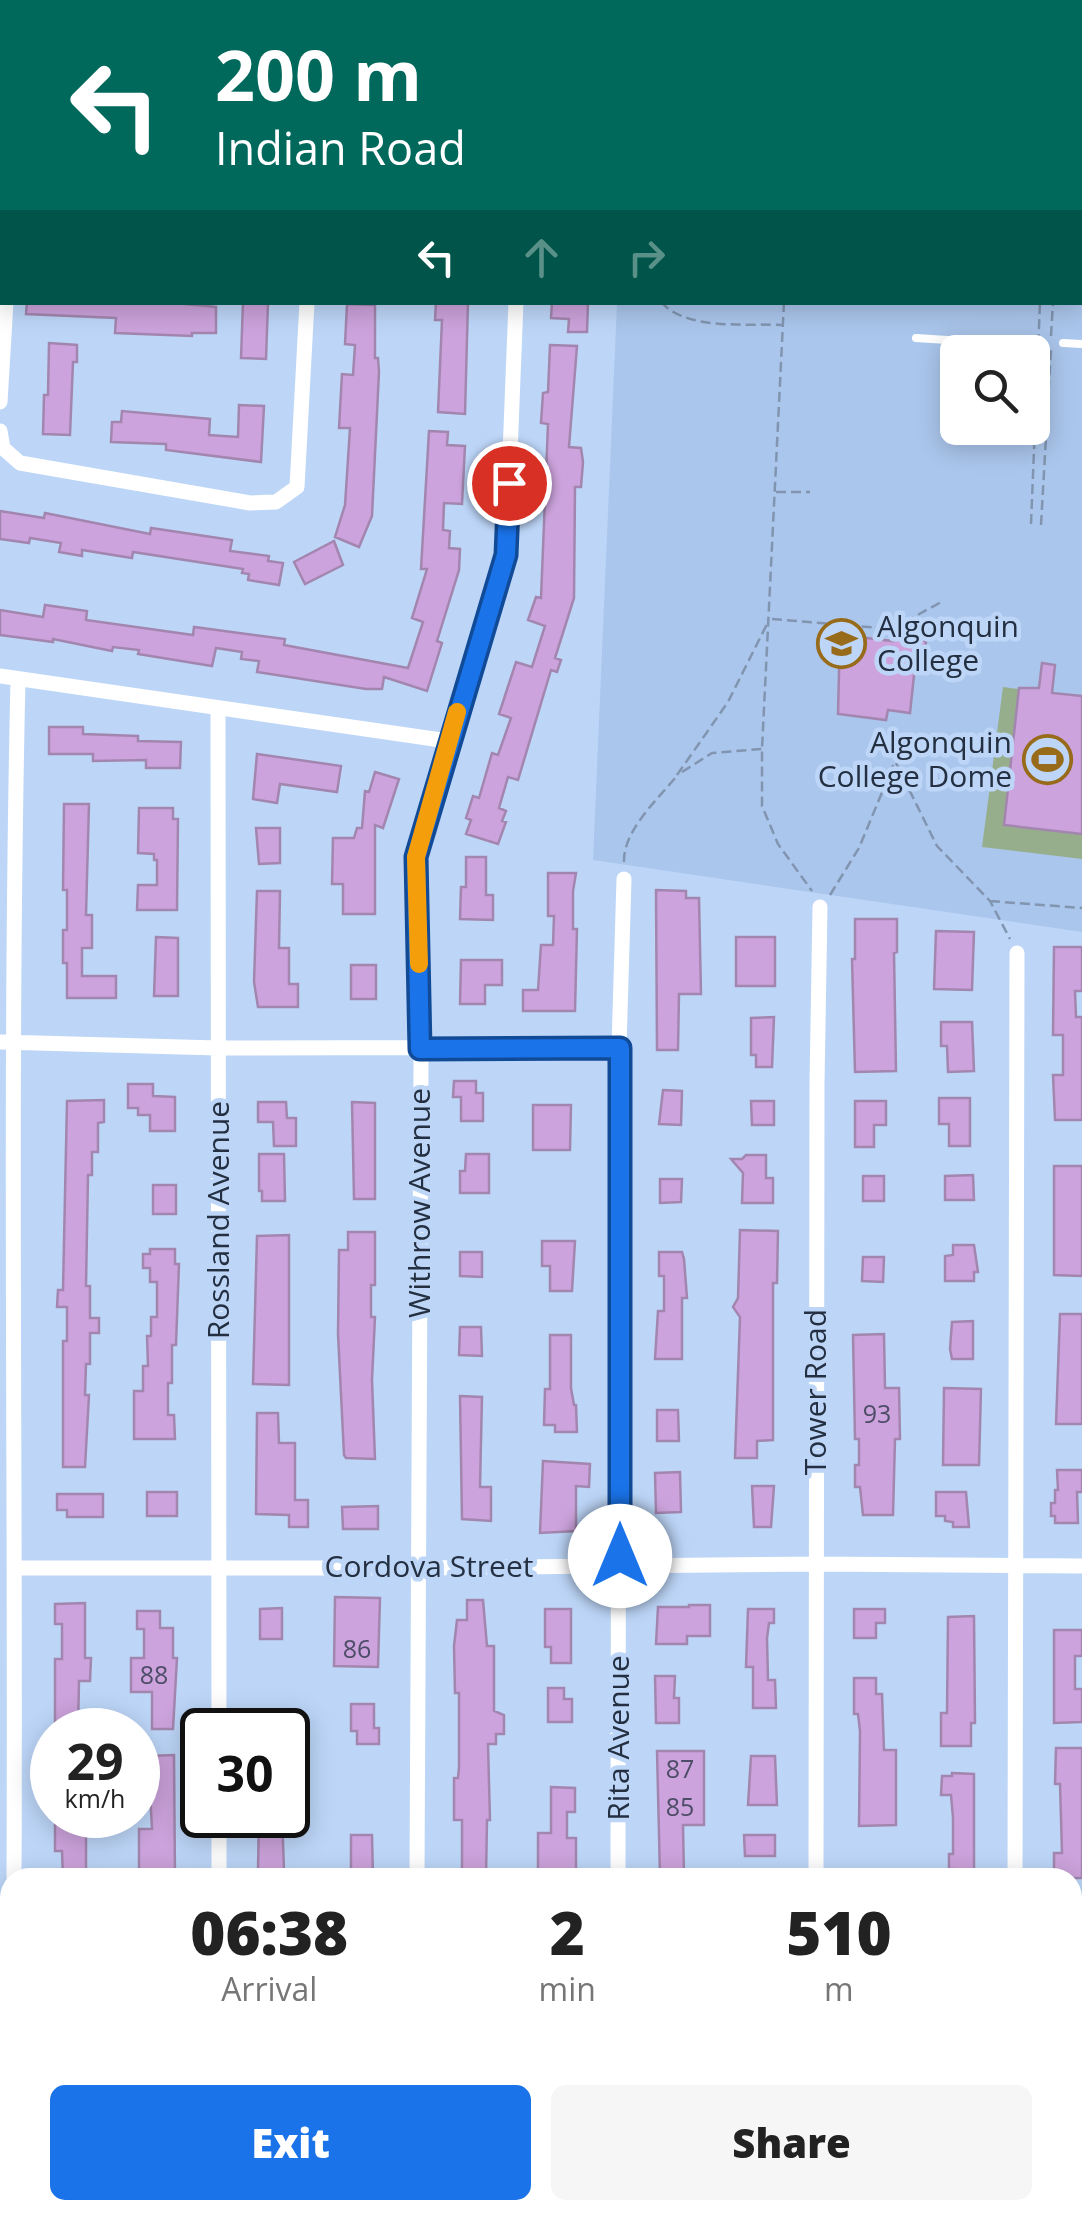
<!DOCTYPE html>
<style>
body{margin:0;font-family:"Open Sans",sans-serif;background:#f6f6f6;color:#222;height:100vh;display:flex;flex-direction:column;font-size:38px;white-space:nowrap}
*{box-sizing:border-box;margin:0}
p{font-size:32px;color:#767676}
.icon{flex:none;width:55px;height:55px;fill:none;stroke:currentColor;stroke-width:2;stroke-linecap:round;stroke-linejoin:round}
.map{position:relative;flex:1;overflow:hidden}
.panel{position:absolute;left:0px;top:1868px;width:1082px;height:352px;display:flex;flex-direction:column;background:#fff;border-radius:30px 30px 0 0;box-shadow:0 5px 25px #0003}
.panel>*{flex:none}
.top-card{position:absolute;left:0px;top:0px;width:1082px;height:305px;box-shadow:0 5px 25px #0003;background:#00695c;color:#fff;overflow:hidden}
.tools{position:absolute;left:940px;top:335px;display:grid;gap:20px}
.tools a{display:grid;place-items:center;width:110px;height:110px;border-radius:15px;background:#fff;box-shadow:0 5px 25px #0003;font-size:50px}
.speed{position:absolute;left:30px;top:1708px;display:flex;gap:20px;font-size:50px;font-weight:700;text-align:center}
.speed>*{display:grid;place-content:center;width:130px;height:130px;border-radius:50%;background:#fff;box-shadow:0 5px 25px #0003;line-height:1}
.speed small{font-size:25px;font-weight:400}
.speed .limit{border:5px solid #111;border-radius:15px;background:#fff;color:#111}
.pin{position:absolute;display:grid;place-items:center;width:85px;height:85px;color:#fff;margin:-42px;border:5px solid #fff;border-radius:50%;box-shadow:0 2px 10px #0007}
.me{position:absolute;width:110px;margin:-55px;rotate:0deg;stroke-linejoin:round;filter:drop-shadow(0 0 8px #0008)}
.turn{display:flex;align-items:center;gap:35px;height:210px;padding:0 50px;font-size:45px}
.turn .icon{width:130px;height:130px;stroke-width:2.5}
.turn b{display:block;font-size:70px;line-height:85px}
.lanes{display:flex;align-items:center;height:95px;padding:0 50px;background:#0003;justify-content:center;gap:50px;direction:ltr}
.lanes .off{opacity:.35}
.eta{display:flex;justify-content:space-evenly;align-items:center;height:170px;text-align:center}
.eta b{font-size:60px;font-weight:800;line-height:70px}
.cta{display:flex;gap:20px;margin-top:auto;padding:20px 50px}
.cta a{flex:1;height:115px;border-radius:15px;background:#1a73e8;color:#fff;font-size:40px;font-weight:800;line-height:115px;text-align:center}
.cta a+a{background:#f6f6f6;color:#222}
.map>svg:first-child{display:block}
.built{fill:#abc6ec;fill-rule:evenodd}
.green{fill:#96ae8b}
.building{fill:#cca3dc;stroke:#a386af;stroke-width:2.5}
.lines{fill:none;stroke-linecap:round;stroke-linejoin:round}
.path{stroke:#8195b0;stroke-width:2.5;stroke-dasharray:10 5;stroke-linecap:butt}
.service{stroke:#fff;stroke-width:8}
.minor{stroke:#fff;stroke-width:15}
.route-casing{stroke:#114b97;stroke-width:25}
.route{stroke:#1a73e8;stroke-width:18}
.slow{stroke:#f59e0b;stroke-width:18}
.labels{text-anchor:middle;stroke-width:9;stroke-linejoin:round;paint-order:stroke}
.number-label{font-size:25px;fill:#4e4d68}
.poi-label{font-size:30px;fill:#243041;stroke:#bdd6f8;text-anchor:start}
.street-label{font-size:30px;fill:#243041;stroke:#bdd6f8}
</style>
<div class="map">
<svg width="1082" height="2219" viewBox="0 0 1082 2219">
<rect width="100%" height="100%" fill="#bdd6f8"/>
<path class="built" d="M631,0H1082V932L593,860L617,303L1080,302V2H631ZM958,352H1032V428H958Z"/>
<path class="green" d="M1003,687L1082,697V859L982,847Z"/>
<path class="building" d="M27,302H164L216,307V333H192V336L115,333L116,318L26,314Z
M243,302L268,303L266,359L241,358Z
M436,302H468L465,414L438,412L442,320H435Z
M552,302H588L587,332H568L569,319L551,318Z
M347,304L375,305V358H378L379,372L372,516L359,547L335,537L345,505L350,428H339L342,374L353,375L355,345L345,344Z
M49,343L77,345V362H73L70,435L43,434L44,395H48Z
M550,345L577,346L569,447L581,448L583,462L581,487H575L574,598L555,658L561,660L557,672L551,670L518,780L508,777L499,808L506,811L502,821L506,822L498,844L466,834L471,820L466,818L473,796L479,798L492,753L498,755L511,718L499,714L516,662L532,667L545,626L528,620L536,597L541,598L548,424L541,423L543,393L548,392Z
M239,405L264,406L261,462L166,450V444L111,442L112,422H121L122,411L210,419L209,435L238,437Z
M429,431L448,432L447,445L465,446L462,504L444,503L443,530L450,531L449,548L460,549L459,570L437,641L442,643L427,691L384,677L382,689H366L257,672L259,661L241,659L242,652L216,648L212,666L138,654L139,650L113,647L112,651L53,639V642L0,635V610L43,617L45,605L87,611L86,620L193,635L194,627L285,639L284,645L408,668L423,622L412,618L427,569H421Z
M0,511L44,518L45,513L150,534L151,528L232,540L230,551L269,556L268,561L283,563L279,585L248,580L249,574L242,573L243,569L133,552L132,558L82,550V556L59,552L61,543L30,538L29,543L0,539Z
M334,541L343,565L305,584L294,562Z
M895,629L908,630L907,639L926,641L924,667L915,666L910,713L888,710L886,720L838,714L840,632H858V637L893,641Z
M1042,663L1055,665L1052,693L1082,696V834L1004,825L1019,688H1039Z
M49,727H83V734L138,736V741L181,742L180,768H146V760L93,761V754H49Z
M257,754L341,766L337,792L280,784L277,803L253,799Z
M375,772L399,779L383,828L375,825V914H343V884H332L333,838H354L357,828H362L365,791L369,792Z
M64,804H89L86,915H92V948H82V976H116V998H67V963H63V930H67V890H63Z
M139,808H173V819H178L177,910H137L138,885H157V860H154V854L138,853Z
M256,828H280V863L259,864Z
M466,857H486V895H493V920L460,919L461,887H466Z
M548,873H576L573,891V929H577L575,1011H523V990H538L541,945H553L554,916H548Z
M656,890L686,891V898H699L701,994H679L678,1050H657Z
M257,891H280L279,948H289V984H298V1007H258L254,982Z
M855,919H897V952L894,953L896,1071L855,1072L852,959H855Z
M936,931L974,932L972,990L934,989Z
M156,937L178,938V996H154Z
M736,937H775V986H736Z
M1054,947H1082V991H1075L1076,1017H1082V1120H1055L1053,1075H1063V1035H1053Z
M461,960H502V985H485V1004H460Z
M351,965H376V999H351Z
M774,1017L772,1067H756V1055H751V1018Z
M941,1022H972L974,1071L948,1072L947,1046H941Z
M454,1081H476V1093H483V1121H461V1097H453Z
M128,1084H153V1096L175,1097V1131H150V1115H138V1108H128Z
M663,1090L682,1091L681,1125L659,1124Z
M939,1098H970V1146H949V1124H939Z
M104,1100V1122L98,1123V1152H92V1175H88L86,1286H90V1318H99V1333H90V1364H86L85,1395H89L85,1467H63V1341H67V1307H57L58,1290H63L67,1101Z
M751,1101H774V1125H752Z
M855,1101H886V1125H874V1147H855Z
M258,1102H286L287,1118H296V1146H274L273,1122H258Z
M352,1102L375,1103V1199H354Z
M533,1105H571L570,1150H533Z
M259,1154H284L285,1201H262V1191H259Z
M466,1154H489V1193H460V1171H465Z
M746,1155H766V1178H773V1203H742L743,1173L731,1159H742Z
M1054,1166H1082V1276L1054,1275Z
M973,1175L974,1200H945V1176Z
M863,1176H884V1201H863Z
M660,1179H682L681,1202L660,1203Z
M153,1185H176V1214H153Z
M740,1230L778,1231L777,1283H773V1440L757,1441V1458H735L740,1317L733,1307L738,1298Z
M348,1232H375V1285H371V1317H375L372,1380L375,1459L346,1458L344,1455L338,1334L339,1250H348Z
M289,1235V1385L253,1384L257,1236Z
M542,1241H575L572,1291H550V1266H542Z
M953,1245H974L978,1272H974V1281H945V1256L953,1255Z
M150,1249H175V1264H179L176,1345H172V1383H168V1415H174L175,1439H134V1391H143V1366H148L147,1336H151V1317H157V1282H150V1268H143V1254H150Z
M460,1252H482V1277L460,1276Z
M659,1252H682L684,1259L687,1298H682V1359H655L658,1311H664V1276H659Z
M863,1257H884L883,1282L862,1281Z
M1060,1314H1082V1424H1056Z
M973,1321V1359H952L950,1349L952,1322Z
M460,1327H481L482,1356L459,1355Z
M884,1334L885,1388H899L900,1439H895L893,1515H863L860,1487H855V1465H859V1439H855L853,1335Z
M550,1335H571V1388L574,1405H576L577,1432H555V1425H544L545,1389H550Z
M944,1388L981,1389L979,1465H943Z
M460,1396L482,1397L480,1487H491V1521L462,1519Z
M657,1410H678L679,1441H657Z
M257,1413H278L279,1443H295V1500H308V1527H289V1515L256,1514Z
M543,1461L590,1464L589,1487L576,1486V1531L540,1533Z
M1057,1470H1082V1492H1077L1078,1523H1055V1516H1051V1503H1055V1490H1058Z
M680,1472L681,1512L656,1513L655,1473Z
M752,1486H774L771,1527H754Z
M147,1492H177V1516H147Z
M936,1492H966L969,1527H953V1522L945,1521V1516H936Z
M57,1494H103V1517H67V1510H57Z
M378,1506V1529H343L342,1507Z
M335,1597L380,1598L378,1667L334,1666Z
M467,1600H483L487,1646H494V1711L504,1715V1734H496V1744H488L490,1820H487L486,1878H462V1820H454V1778H458L459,1767V1693H455L454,1646L457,1620H467Z
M85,1603V1658H91L90,1681H79L78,1730H55V1659H62V1624H55V1604Z
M689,1605H710V1636H687V1644H656L658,1607H689Z
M282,1608V1639H260V1609Z
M545,1609H571V1663H551V1647H545Z
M748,1609H774V1623H769L767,1638L768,1680H775L776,1708H753V1667H746Z
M854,1609H885V1623H876V1638H854Z
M137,1611H160V1628H173V1658H177L173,1729H152V1692H131V1658H144V1629H137Z
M974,1616L975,1723H971V1746H941V1713H947L948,1617Z
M1054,1630H1082V1656H1075V1689H1082V1722L1054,1723Z
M655,1676H675L674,1698H679V1723H656Z
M854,1678H876V1694H882L884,1750H896V1825L859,1826L860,1731L858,1714H854Z
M548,1688H564V1699H572V1722H548Z
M351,1704H374V1728H379V1744H357V1731H351Z
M1056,1748H1082V1878H1054V1853H1062L1060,1784H1055Z
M288,1751H303L301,1826H288Z
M657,1751H704V1825H683L684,1876H660Z
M174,1755L175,1878H139V1829H152L148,1756Z
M751,1756H775L777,1805H748Z
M952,1773L974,1774V1877L953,1876V1869H949V1854H953V1818L951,1795H941L942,1776H952Z
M551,1787L575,1788V1812H567V1838H576V1878H538V1833H551Z
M55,1815H77V1832H86V1878H63L62,1851H55Z
M259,1815H282L284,1870H258Z
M351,1835H372L373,1878H351Z
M744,1835H775V1856H745Z"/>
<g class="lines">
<path class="path" d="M673,2V0
M747,2V0
M1055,2V0
M1068,2V0
M661,302C687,331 746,323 782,325
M784,302L762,749V806L778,844L812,891
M1051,336L1053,302
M776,492H810
M1031,524L1040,302
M1041,525L1051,349
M772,619L892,629L943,601
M896,763L937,846L990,901L1010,939
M682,772L712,753L762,749
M677,775L728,702L767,624
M624,862C623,831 657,800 676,777
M830,895L859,848L895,761
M990,901L1082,908"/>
<path class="service" d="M916,338L1011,344
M1063,343L1082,344"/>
<path class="minor" d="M331,0V2
M529,2V0
M0,44H2
M0,250H2
M0,402L6,302
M0,431L3,448L20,463L250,503L276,502L297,487L307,302
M0,676L448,741
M218,710L219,1730
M0,1042L218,1048L619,1047
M16,1568H420L816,1564L1082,1566
M14,1878C16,1478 9,1079 18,679
M219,1878V1815
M417,1878L421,1064L417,857L506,555L516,302
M618,1878L619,1047L624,879
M816,1878L817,1084L820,907
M1015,1878L1017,953
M0,1905L10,1906
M1072,2086H1082
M218,2210V2219
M617,2210V2219
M1017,2210L1018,2219
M17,2219V2210
M415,2219V2210
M816,2219V2210"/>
</g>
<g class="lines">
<defs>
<path id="route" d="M509,483L506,555L416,857L420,1049L620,1048V1556"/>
</defs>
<use href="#route" class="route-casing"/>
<use href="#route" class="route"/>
<path class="slow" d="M419,964L416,857L457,712"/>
</g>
<defs>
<symbol id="university-ring" viewBox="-11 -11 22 22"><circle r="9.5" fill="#bdd6f8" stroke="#986b1a" stroke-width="1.5"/><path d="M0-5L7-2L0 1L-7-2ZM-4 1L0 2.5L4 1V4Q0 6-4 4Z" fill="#986b1a"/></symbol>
<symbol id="stadium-ring" viewBox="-11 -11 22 22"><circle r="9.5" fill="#bdd6f8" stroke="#986b1a" stroke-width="1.5"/><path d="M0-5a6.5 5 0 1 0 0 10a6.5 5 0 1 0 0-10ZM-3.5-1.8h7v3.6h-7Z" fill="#986b1a"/></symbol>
</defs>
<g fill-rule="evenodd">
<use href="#university-ring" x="814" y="616" width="55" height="55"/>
<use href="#stadium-ring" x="1020" y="732" width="55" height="55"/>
</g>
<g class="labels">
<g class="number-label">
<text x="877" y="1423">93</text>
<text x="357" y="1658">86</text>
<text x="154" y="1684">88</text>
<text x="680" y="1778">87</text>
<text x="680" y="1816">85</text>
</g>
<g class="poi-label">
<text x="877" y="637">Algonquin<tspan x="877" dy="34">College</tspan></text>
<text x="1012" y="753" text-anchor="end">Algonquin<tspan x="1012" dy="34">College Dome</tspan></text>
</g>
<g class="street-label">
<text transform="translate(420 1203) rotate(-90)" y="10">Withrow Avenue</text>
<text transform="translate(219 1220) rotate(-90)" y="10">Rossland Avenue</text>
<text transform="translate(816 1392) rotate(-90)" y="10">Tower Road</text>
<text x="429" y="1577">Cordova Street</text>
<text transform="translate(619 1738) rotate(-90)" y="10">Rita Avenue</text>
</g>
</g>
</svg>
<div class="tools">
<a><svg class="icon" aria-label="search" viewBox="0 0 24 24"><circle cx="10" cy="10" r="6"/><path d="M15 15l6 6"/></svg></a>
</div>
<div class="speed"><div>29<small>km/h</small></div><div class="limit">30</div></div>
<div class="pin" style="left:509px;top:483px;background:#d93025"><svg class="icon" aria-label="arrive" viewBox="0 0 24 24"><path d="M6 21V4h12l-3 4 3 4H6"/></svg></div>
<svg class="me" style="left:620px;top:1556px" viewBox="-20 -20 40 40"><circle r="19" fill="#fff"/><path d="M0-13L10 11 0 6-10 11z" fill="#1a73e8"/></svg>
<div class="top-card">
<div class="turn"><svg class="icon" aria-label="left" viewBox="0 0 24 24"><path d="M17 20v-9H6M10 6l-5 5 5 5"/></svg><div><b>200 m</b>Indian Road</div></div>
<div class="lanes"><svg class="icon" aria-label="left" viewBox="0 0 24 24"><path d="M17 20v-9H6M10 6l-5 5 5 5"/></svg><svg class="icon off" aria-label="ahead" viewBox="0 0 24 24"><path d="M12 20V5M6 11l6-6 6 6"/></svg><svg class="icon off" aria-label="right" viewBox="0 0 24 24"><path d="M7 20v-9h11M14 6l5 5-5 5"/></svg></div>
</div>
<section class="panel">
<div class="eta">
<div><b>06:38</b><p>Arrival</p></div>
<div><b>2</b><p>min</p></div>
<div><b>510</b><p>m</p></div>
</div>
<div class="cta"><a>Exit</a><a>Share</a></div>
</section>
</div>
